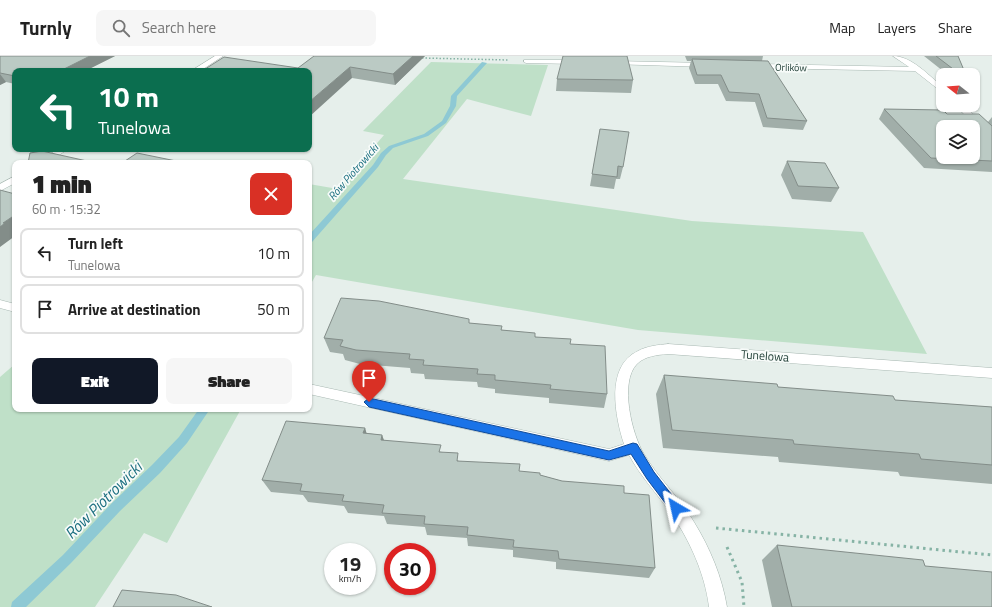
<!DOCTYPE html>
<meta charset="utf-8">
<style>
body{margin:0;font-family:"Titillium Web",sans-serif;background:#f6f6f6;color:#222;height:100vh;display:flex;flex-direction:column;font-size:15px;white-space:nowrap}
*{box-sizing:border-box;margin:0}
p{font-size:13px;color:#767676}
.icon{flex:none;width:22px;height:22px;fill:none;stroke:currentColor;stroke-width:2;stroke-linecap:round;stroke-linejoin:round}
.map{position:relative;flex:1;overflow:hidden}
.side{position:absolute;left:12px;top:104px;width:300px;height:252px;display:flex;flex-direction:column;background:#fff;border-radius:8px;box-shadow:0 1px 3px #0004}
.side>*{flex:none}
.hud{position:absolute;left:12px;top:12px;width:300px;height:84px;border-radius:8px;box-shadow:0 1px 3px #0004;background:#0b6e4f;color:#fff;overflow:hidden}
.needle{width:26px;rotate:287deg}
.buttons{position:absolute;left:936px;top:12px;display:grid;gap:8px}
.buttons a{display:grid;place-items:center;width:44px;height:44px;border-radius:8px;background:#fff;box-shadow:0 1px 3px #0004;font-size:20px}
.speed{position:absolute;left:324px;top:487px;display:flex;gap:8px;font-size:20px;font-weight:700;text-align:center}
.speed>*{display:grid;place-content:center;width:52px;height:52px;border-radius:50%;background:#fff;box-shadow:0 1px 3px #0004;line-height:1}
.speed small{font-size:10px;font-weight:400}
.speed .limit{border:6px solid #d22;background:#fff;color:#111}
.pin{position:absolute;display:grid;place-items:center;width:34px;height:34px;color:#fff;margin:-41px -17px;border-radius:50% 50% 50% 0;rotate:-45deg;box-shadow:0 0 4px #0007}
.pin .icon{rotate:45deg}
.me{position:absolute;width:44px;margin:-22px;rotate:324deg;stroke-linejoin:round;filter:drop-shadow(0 0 3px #0008)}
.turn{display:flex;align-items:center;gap:14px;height:84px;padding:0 20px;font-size:18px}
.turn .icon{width:52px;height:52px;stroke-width:2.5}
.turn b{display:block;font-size:28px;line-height:34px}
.round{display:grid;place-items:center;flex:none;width:42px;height:42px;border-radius:8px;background:#f6f6f6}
.summary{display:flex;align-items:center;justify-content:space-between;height:68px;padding:0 20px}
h1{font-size:24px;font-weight:800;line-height:30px}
.button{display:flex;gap:8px;margin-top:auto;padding:8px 20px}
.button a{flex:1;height:46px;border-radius:8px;background:#111827;color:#fff;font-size:16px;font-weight:800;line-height:46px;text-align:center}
.button a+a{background:#f6f6f6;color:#222}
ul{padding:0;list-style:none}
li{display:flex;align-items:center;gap:12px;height:50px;margin:0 8px 6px;padding:0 12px;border:2px solid #e0e0e0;border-radius:8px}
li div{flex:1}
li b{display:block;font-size:15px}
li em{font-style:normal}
header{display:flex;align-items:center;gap:24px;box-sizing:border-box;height:56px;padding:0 20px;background:#fff;border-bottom:1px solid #e0e0e0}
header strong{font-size:19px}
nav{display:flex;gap:22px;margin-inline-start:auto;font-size:14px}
.search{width:280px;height:36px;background:#f6f6f6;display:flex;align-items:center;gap:10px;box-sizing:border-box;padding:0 14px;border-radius:8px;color:#767676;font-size:15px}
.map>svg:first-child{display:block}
.green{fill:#bfe0c8}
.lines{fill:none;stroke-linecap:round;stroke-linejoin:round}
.stream{fill:#8ec9d4;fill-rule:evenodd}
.minor-casing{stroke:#a8b8b2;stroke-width:1}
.path-far1{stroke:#86b3a5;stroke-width:1.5;stroke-dasharray:1.5 2;stroke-linecap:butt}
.path{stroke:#86b3a5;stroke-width:3;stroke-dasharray:2.5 4;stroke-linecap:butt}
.minor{fill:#fff;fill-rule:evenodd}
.wall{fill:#a1aea9}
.shaded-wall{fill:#838d89}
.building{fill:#bbcac4;stroke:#838d89;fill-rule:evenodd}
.route{fill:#1a73e8;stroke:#114b97}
.labels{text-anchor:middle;stroke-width:3.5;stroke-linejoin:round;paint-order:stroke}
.far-street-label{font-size:10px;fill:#24423a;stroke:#f7fbf9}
.far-water-label{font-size:11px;font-style:italic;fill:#1c6f80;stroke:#f7fbf9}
.street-label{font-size:12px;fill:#24423a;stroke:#f7fbf9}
.near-water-label{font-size:16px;font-style:italic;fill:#1c6f80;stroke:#f7fbf9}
</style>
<header>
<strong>Turnly</strong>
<div class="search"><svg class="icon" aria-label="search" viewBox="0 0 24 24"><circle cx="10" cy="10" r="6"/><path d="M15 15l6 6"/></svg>Search here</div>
<nav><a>Map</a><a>Layers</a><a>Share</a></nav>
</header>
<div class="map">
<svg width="992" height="551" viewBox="0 0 992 551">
<rect width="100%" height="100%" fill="#e6efeb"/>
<path class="green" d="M431,6L548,9L531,60L467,43L403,123L692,165L863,176L927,298L638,274L316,219L309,231V128L338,133L384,79L363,75Z
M15,308V353H241L167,487L144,477L95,551H0V321Z"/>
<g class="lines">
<path class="stream" d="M482,6L487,7L457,40L456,50L446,67L428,80L393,92L386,99L378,111L312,186H309V179L373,109L381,97L389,90L424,78L442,65L450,50L451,40Z
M199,353H210L187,387L160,417L120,455L71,507L26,551H11L12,546L63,499L112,447L152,409L179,381Z"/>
<defs>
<path id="minor" d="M215,0H223L200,15H191Z
M893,0C912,0 929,20 943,31V37L915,15L757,12L754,10L757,8L909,11Z
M524,4H577L580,6L577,8L526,7L524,6Z
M613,5L707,7L710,9L707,11L611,8V6Z
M955,49H963L992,76V83H989Z
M58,93H68L47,107H37Z
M15,120V127L0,135V128Z
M0,244L15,248V256L0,252Z
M668,288L992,312V322L668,298C657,299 645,300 637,308C619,326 632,379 644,398C658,422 680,442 694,466C710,492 722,521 727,551H709C705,518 690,485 671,457C657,438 641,421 629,399L609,405L309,338V328L609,393L624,388C615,361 605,310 638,295C647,290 658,289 668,288Z"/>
</defs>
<use href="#minor" class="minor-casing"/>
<path class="path-far1" d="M422,2L509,4"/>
<path class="path" d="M716,472L992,499
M727,491L742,526L744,551"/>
<use href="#minor" class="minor"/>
</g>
<path class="wall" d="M0,0H115L85,15H15V28L6,26L0,29Z
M425,0L395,29L352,22L298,12Z
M685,0H763L762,5L807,65L803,74L763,71L755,46L726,45L718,28H695L689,12L691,5H687Z
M924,0H958L966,19H948Z
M557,23L633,24L631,37L556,35Z
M884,53L947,58L988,66L992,61V116L924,112L879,63Z
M600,73L623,111L620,123H616L614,133L590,130Z
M787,105L839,132L831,146L792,143L781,119Z
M470,267L570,288L607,338L604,352L549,347V342L495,337V333L478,331L477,326L425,323L424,318L411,317L410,312L360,308L345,304L343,298L330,296L324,282Z
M664,319L895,344L992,351V428L900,420L898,416L779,406L778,401L663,392L656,338Z
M365,372L366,377L382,379L384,384L442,396L459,405L540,419L562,425L624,437L655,512L649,522L556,513V506L513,501V494L468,490L467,482L427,479L425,471L387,468L384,460L348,457L344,450L308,446L303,439L271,436L262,424Z
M777,489L925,510L992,551H772L762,504Z"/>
<path class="shaded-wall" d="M90,0H115L85,15H60Z
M413,0H425L395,29L393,18Z
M350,11L352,22L309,61V46Z
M0,18L6,26L0,29Z
M15,159V180L0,191V171L3,167Z
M365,372L369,385L363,377Z
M382,379L386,391L381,384Z"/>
<path class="building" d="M0,0H90L60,15H15V20L0,17Z
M314,0H413L393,18L350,11L309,46V15H202L224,1L298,12Z
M563,0H627L633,24L557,23Z
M936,0H958L966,19H961Z
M692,3L768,5L807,65L767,62L759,38L729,36L721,19H697Z
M884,53L943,54L947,58H979L992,70V105L931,102ZM943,71H973V101H943Z
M600,73L629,76L623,111L618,110L617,121L592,118Z
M42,95L96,107H28L30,97Z
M137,97L186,107H122Z
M787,105L825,107L839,132L798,130Z
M0,134L15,138V159L3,167H5L0,171Z
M341,242L379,245L469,263V267L502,270L501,274L535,277V281L571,283L570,288L605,290L607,338L550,333L551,329L495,324V319L477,318L478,313L423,309L424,304L409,303L410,298L356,294L340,290L343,284L324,282Z
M664,319L777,328L778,331L893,340L895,344L992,351V409L921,403L919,398L794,388L793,384L672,374Z
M286,365L365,372L363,377L382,379L381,384L441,389L439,396L458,397L457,405L520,408L519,415L540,417V419L562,425L624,430V437L649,439L655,512L559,503L558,495L513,491L514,484L467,479L468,471L424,468L425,460L382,457L384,449L342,445L344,439L300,435L302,428L262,424Z
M777,489L923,504L925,510L992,516V551H792Z
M122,534L176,539L212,551H113Z"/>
<path class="route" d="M369,342L609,395L633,387L637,388L654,416L682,452L680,456L676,458L672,456L647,423L631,398L609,404L369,351L364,346Z"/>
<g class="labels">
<g class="far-street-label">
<text transform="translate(791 11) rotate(1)" y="4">Orlików</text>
</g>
<g class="far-water-label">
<text transform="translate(353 116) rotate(-49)" y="4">Rów Piotrowicki</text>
</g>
<g class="street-label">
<text transform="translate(765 300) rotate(4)" y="4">Tunelowa</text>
</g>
<g class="near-water-label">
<text transform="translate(103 444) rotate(-45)" y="6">Rów Piotrowicki</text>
</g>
</g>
</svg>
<div class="buttons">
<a><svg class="needle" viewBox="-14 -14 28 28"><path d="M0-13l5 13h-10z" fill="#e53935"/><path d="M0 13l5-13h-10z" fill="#767676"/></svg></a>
<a><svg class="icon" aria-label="layers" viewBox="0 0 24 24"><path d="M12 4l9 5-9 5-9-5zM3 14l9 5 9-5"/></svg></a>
</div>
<div class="speed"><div>19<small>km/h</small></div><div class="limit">30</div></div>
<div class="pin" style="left:369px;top:346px;background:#d93025"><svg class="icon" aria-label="arrive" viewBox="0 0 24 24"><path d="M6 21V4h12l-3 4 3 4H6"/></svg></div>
<svg class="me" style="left:676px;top:452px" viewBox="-20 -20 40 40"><path d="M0-17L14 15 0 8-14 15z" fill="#1a73e8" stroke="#fff" stroke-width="4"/></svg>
<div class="hud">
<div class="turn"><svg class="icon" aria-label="left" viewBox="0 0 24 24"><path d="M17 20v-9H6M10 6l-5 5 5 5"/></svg><div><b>10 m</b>Tunelowa</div></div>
</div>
<section class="side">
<div class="summary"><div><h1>1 min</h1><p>60 m · 15:32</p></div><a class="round" style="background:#d93025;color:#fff"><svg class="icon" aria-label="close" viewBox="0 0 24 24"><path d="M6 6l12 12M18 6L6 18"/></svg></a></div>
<ul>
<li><svg class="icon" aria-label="left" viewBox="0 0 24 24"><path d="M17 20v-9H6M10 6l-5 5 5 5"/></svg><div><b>Turn left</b><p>Tunelowa</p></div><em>10 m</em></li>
<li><svg class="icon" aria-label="arrive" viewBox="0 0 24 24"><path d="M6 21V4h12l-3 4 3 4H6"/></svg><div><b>Arrive at destination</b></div><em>50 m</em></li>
</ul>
<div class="button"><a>Exit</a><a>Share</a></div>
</section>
</div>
